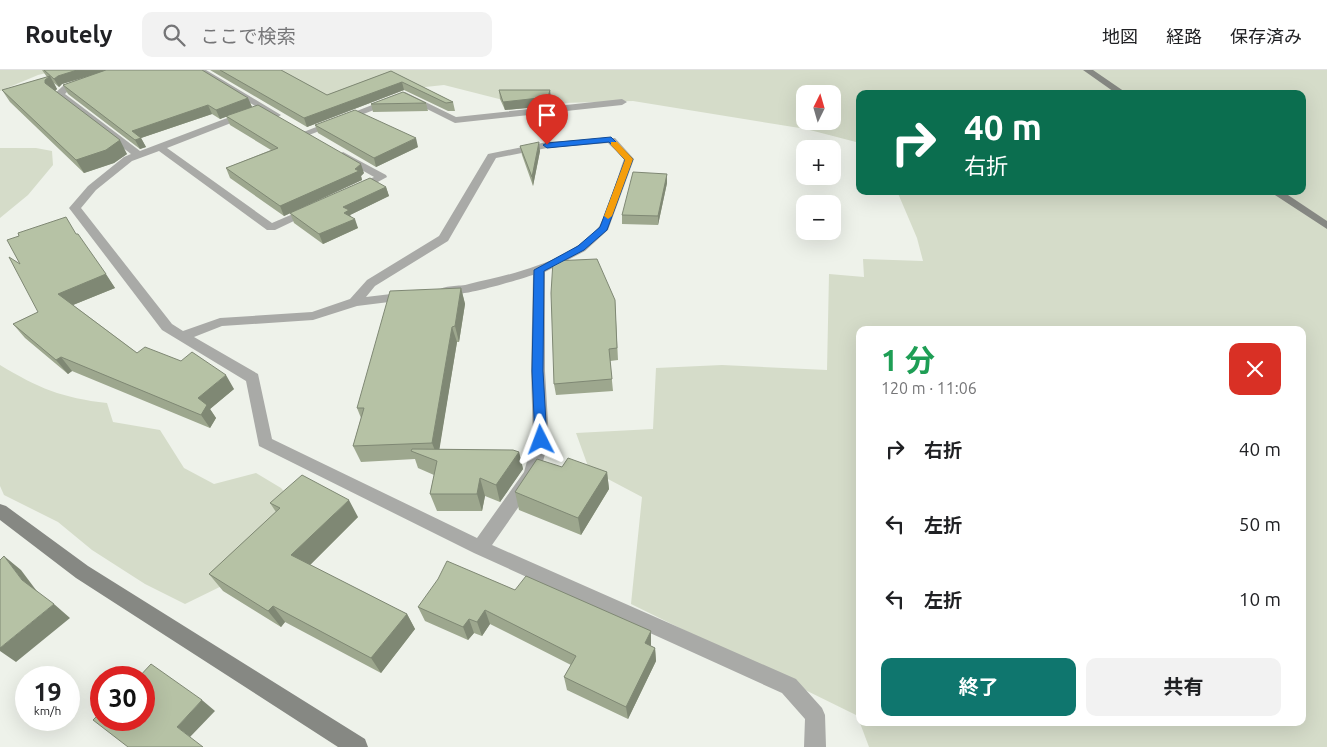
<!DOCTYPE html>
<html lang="ja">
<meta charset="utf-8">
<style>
body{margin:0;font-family:Ubuntu,"Noto Sans JP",sans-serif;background:#f2f2f2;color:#202124;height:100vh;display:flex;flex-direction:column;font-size:19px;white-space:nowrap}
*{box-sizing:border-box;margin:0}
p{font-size:16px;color:#757577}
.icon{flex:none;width:28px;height:28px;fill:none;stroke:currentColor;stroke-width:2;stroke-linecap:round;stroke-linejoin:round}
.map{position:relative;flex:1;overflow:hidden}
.drawer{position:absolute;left:856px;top:256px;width:450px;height:400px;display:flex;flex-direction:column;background:#fff;border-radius:10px;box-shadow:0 5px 20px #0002}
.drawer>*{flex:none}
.guide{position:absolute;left:856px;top:20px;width:450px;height:105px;border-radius:10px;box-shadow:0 5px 20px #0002;background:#0b6e4f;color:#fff;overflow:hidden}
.needle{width:32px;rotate:5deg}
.fabs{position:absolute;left:796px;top:15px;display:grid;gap:10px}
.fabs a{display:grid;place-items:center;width:45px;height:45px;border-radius:10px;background:#fff;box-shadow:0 5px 20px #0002;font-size:25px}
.speed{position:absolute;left:15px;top:596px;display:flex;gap:10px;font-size:25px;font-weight:700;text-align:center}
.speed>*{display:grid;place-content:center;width:65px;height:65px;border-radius:50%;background:#fff;box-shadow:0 5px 20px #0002;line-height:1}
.speed small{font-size:12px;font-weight:400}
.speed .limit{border:8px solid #d22;background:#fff;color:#111}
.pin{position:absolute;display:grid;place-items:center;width:42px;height:42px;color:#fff;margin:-51px -21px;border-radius:50% 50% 50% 0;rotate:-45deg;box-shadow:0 0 5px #0007}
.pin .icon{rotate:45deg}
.me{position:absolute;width:55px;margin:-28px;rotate:357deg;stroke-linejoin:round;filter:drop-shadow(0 0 4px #0008)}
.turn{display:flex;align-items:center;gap:18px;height:105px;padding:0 25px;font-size:22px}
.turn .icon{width:65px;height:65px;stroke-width:2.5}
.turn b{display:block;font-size:35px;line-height:42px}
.round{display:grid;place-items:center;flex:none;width:52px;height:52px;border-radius:10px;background:#f2f2f2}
.headline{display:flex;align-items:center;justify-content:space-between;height:85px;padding:0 25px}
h1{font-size:30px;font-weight:700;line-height:38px;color:#1e9e55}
.action{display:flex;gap:10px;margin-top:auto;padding:10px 25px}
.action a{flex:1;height:58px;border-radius:10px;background:#0f766e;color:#fff;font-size:20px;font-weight:700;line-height:58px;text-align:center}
.action a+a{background:#f2f2f2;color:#202124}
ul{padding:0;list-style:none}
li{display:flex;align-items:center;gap:15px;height:75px;padding:0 25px}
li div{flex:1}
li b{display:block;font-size:19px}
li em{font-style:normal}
header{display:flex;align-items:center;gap:30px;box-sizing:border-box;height:70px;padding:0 25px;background:#fff;border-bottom:1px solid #e0e0e0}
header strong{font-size:24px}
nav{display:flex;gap:28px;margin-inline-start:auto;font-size:18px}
.search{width:350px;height:45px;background:#f2f2f2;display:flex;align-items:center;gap:12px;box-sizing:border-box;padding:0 18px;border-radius:10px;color:#757577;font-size:19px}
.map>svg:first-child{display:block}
.green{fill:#d5dcc9;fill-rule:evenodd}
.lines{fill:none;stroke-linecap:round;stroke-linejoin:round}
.street{fill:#a9aaa7;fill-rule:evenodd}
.secondary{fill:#868883;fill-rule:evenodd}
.wall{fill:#9da78e}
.shaded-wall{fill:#7f8874}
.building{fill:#b6c2a5;stroke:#7f8874}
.route{fill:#1a73e8;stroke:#114b97}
.slow{fill:#f59e0b}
</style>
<header>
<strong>Routely</strong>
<div class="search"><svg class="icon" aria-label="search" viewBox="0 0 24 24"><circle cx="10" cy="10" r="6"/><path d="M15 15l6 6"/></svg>ここで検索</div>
<nav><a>地図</a><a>経路</a><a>保存済み</a></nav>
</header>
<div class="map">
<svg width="1327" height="677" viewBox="0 0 1327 677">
<rect width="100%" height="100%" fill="#eef2ea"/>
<path class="green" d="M0,0H59L38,5L0,21Z
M281,0H1327V677H869L860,653L1302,652V260H860V652L858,646L631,534L642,427L589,399L576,363L653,359L656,298L722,295L827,300L829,204L864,207L863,189L923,191L917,168L897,121H1302V24H860V75L856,72L806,59L633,31L563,33L511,32L444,15L331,27ZM805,24H832V51H805Z
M0,78H36L52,81L53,95L28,125L0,148Z
M0,295C38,318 62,328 107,333L113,352L160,360L184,398L214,414L256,403L281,418L304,444L234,510L185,534L145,514L92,480L58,452L4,425L0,416Z"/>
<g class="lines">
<path class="street" d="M196,0H206L281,45L276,48L273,47Z
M84,9L87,10V14L69,20L65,24L140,81L243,42H249V46L167,78L272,153L307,138L311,137L317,140L275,160H267L159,81L132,91L96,120L81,138L172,254L183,261L220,248L312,242L350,229L367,210L439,166L488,84L547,72L615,68L634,89L608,160L585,181L545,202V301L549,370L538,409L492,475L796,609L822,638L825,645L826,677H804L805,649L782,623L474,483L259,376L246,311L162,260L69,138L88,116L124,87L131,84L54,24L63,16ZM608,73L624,89C619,103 605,149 598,158C567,193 512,204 469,214C460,217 443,214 437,222C445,233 517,210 533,205L531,301L533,370L524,402L477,468L272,369L258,304L194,267L222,256L313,250L357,236L413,229L414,226L408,222L366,227L375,216L448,171L496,88L547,78Z
M405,22L456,47L622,29L627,32L622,35L455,53L405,28L309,65H303L301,63Z
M343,82L386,105L387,107L361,121H353L352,119L353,117L374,107L339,87L338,85Z"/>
<path class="secondary" d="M1083,0H1093L1128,24H1117Z
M1269,121H1282L1327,151V159Z
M0,434L6,436L88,496L365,669L368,677H338L76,508L0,450Z"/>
</g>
<path class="wall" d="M42,0H202L248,28L252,37L220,49L212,44L141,68L146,77L140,79L68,24L63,15L89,6L62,14L59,17L54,13L57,19L55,21L127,84L114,93L84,103L10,32L2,20L47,7Z
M210,0H281L327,25L391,1L453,32L455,41H448L404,20L307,57Z
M499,20L551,28L549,36L505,40L500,29Z
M426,33L428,41L373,42L371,34Z
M226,46L364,103L361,106L362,110L284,146L230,108L226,98L271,80L230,55Z
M315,55L418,77L376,97L318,63Z
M520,76L540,81L533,116L522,85Z
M667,104V113L658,155L622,154V145Z
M386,117L389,126L350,145L358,158L323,174L294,153L290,143Z
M77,164L115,218L73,235L137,283L234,319L210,339L216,348L210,358L72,301L68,304L25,268L13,254L38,242Z
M461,218L465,234L459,272H457L439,379L519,382L523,399L500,432L485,426L482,441H437L430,424L434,405L418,398L415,389L361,392L353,376L361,348L357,338Z
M615,230L618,290L610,291L613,321L556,325L554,314Z
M562,397L607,402L609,419L581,465L519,440L515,422Z
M270,433L358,447L310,495L407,544L415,559L381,603L285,552L281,557L223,521L209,504L276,442Z
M515,520L651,561V576L655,578L656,591L628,649L567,620L564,607L571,595L490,554L482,566L474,563L468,570L425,551L418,537Z"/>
<path class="shaded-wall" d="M77,0H109L62,14L59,17L54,9L58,6Z
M50,6L57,19L53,23L45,13V10Z
M402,12L404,20L307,57L304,48Z
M550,20L551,28L549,36L505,40L503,32Z
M248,28L252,37L220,49L216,40Z
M208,35L212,44L141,68L146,77L140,79L135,70L132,61Z
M416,68L418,77L376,97L374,88Z
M120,70L127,84L114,93L84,103L76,90Z
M539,72L540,81L533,116L532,107Z
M361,94L364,103L361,106L362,110L284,146L280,136L355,99Z
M667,104V113L658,155V146Z
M386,117L389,126L350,145L352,150L348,152L343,137Z
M355,149L358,158L323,174L319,164Z
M106,204L115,218L68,237L58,224Z
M461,218L465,234L459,272L455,256Z
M452,257L457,272L438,388L432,373Z
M61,287L72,301L68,304L56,290Z
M226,305L234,319L210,339L216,348L210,358L201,345L198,328Z
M519,382L523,399L500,432L496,415Z
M607,402L609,419L581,465L578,448Z
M480,408L485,426L482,441L477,424Z
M349,430L358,447L303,502L291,485Z
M4,486L21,500L39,524L22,510Z
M54,534L70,548L16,592L0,581V578Z
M273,536L285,552L281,557L268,541Z
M485,540L490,554L482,566L477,552Z
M407,544L415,559L381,603L371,588Z
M469,549L474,563L468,570L463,557Z
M651,561V575L645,587V573Z
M655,578L656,591L628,649L626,637Z
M202,630L215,641L190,667L177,657Z"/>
<path class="building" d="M44,0H77L58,6L54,9Z
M106,0H202L248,28L216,40L208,35L132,61L141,68L135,70L63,15Z
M220,0H281L327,25L391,1L453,32L446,33L402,12L304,48Z
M50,6L45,10V13L120,70L106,80L76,90L2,20Z
M499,20H550L548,27L503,32Z
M403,22L426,33L371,34Z
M258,35L361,94L355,99L359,101L280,136L226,98L278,78L226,46Z
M355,40L416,68L374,88L315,55Z
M539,72L532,107L520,76Z
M633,102L667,104L658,146L622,145Z
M370,108L386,117L343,137L349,140L344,143L355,149L319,164L290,143Z
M66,147L76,164H78L106,204L58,224L137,283L145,277L181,291L192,282L226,305L198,328L207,335L201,345L61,287L56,290L13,254L38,242L9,187L20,194L7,170L19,166L18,163Z
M597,189L615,230L617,278L609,279L612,309L554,314L551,223L553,191Z
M461,218L455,256L452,257L432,373L353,376L364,338H357L390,221Z
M412,379L513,380L519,382L496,415L480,408L477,424H430L437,391L411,381Z
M568,388L607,402L578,448L515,422L537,389L562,397Z
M302,405L349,430L291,485L407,544L371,588L273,536L268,541L209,504L280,438L270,433Z
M4,486L22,510L54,534L0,578V490Z
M447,491L515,520L526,506L651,561L645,573L655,578L626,637L564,607L576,586L485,540L477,552L469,549L463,557L418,537L438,509Z
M151,594L202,630L177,657L203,677H128L93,650L101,642V650H144V608H138Z"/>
<path class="route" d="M611,67L633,89L607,160L584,180L544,201L543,301L547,370L541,375L535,370L532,301L534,200L578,176L600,157L625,90L609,72L547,78L543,75L547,73Z"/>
<path class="slow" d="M611,72H617L633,89L612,146L608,149L604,146L625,90L611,75Z"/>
</svg>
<div class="fabs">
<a><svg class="needle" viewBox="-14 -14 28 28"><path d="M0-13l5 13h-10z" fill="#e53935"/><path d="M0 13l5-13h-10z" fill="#757577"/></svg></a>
<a>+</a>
<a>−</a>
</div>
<div class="speed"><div>19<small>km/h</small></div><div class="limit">30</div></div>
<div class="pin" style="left:547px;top:75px;background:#d93025"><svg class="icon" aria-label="arrive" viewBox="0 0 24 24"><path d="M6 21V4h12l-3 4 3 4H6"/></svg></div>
<svg class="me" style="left:541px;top:370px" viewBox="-20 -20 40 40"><path d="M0-17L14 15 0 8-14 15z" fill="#1a73e8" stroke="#fff" stroke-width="4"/></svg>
<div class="guide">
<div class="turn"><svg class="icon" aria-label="right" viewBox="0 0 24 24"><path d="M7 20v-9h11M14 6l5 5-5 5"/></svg><div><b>40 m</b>右折</div></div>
</div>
<section class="drawer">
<div class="headline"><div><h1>1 分</h1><p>120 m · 11:06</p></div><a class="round" style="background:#d93025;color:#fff"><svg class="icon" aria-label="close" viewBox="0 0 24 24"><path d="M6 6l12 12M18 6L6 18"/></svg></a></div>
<ul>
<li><svg class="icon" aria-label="right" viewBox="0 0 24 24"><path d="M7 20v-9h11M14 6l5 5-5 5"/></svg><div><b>右折</b></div><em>40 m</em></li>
<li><svg class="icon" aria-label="left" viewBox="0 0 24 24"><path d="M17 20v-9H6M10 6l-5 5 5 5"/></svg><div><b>左折</b></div><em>50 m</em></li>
<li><svg class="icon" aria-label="left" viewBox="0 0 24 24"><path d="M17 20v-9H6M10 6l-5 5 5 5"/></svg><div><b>左折</b></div><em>10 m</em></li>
</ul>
<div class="action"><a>終了</a><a>共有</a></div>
</section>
</div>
